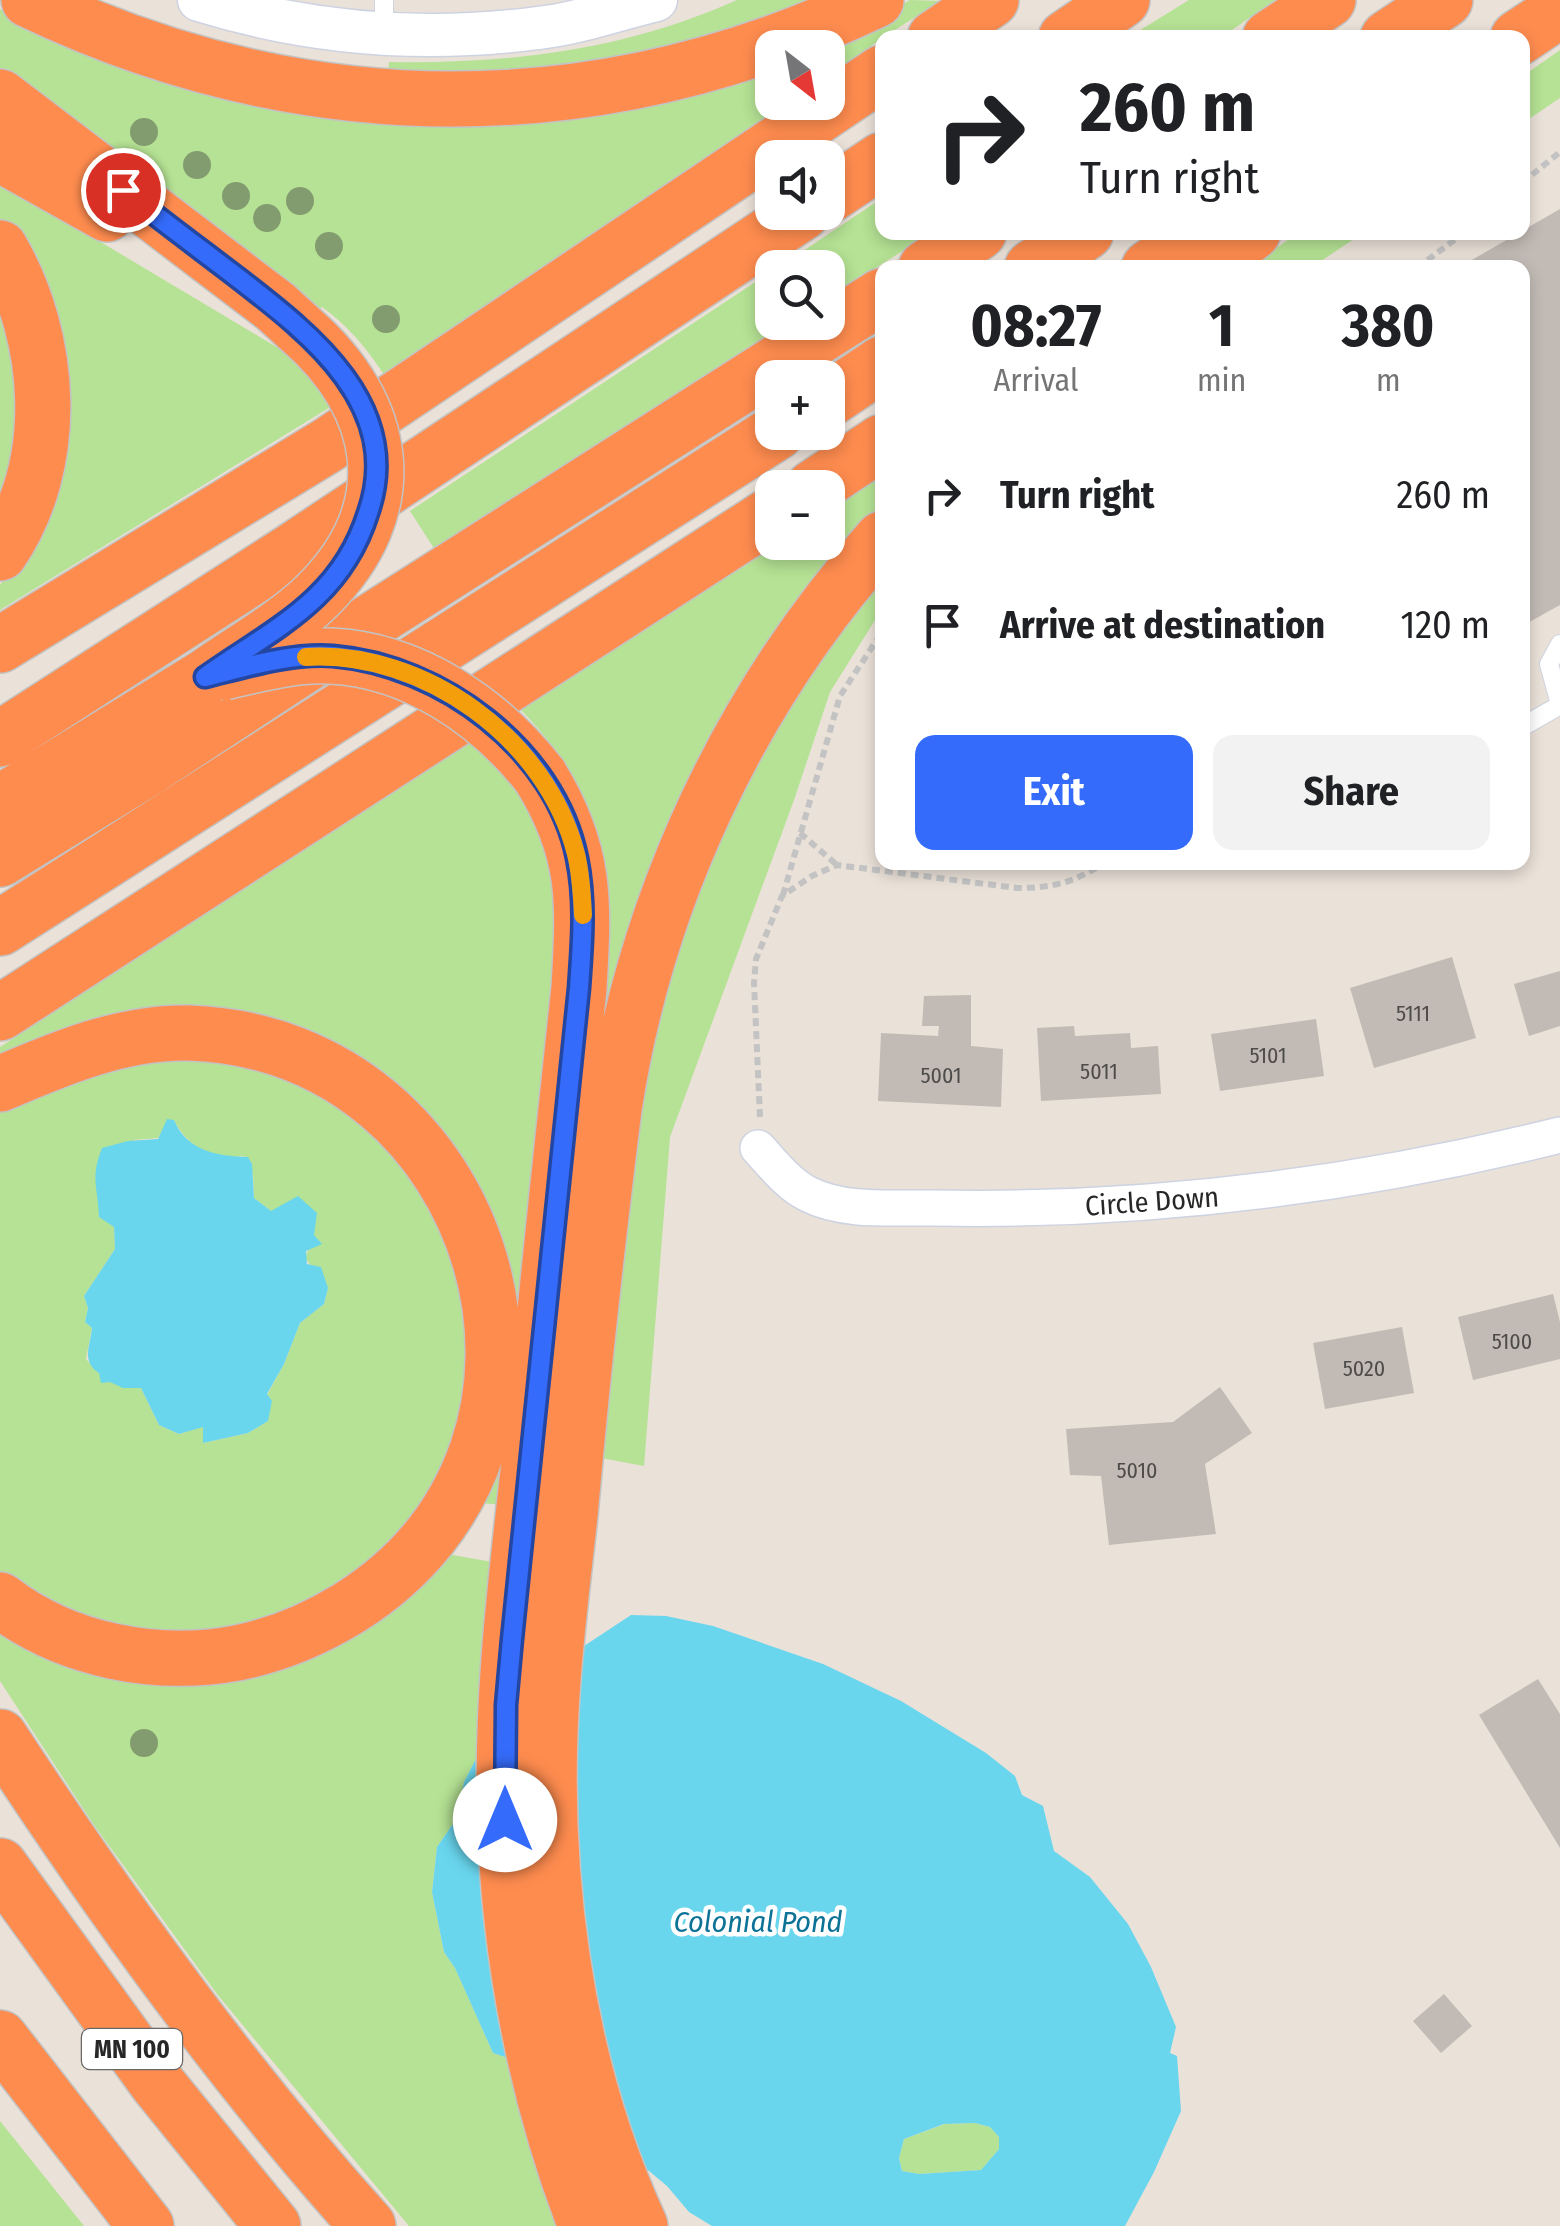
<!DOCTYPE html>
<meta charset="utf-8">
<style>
body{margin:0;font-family:"Fira Sans Condensed",sans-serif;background:#f2f2f2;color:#202124;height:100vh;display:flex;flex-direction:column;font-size:38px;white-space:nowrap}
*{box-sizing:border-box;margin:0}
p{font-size:32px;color:#757577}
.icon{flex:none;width:55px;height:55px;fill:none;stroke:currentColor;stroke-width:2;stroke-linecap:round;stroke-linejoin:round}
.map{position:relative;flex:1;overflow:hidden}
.sheet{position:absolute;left:875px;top:260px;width:655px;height:610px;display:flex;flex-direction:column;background:#fff;border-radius:20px;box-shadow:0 5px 15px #0003}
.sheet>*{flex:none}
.banner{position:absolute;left:875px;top:30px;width:655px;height:210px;border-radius:20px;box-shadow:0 5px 15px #0003;background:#fff;color:#202124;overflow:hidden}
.needle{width:65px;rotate:149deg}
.tools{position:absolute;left:755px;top:30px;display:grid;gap:20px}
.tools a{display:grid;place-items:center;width:90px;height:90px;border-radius:20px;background:#fff;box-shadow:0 5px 15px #0003;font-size:50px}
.pin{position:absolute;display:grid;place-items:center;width:85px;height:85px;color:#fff;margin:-42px;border:5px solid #fff;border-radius:50%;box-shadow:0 2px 10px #0007}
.me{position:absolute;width:110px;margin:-55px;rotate:0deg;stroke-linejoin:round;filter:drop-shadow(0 0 8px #0008)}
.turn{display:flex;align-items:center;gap:35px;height:210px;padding:0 40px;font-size:45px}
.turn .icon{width:130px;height:130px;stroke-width:2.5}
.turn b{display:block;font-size:70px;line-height:85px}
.eta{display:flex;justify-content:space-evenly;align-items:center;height:170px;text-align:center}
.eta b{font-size:60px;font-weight:700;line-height:70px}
.cta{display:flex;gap:20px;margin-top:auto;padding:20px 40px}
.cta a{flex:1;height:115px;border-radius:20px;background:#356bfa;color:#fff;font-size:40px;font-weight:700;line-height:115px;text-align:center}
.cta a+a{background:#f2f2f2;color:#202124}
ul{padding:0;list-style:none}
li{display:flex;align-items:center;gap:30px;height:130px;padding:0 40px}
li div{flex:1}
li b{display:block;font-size:38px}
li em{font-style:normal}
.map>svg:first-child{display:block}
.green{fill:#b5e294;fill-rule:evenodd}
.water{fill:#69d6ee;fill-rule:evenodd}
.building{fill:#c2bbb5}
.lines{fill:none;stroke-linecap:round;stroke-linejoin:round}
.service-casing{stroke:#ced3e1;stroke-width:20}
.minor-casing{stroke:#ced3e1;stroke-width:38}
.tertiary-casing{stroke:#ced3e1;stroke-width:45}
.motorway-casing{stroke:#c3c3c3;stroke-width:58}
.path{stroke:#c3c3c3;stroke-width:6;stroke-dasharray:8 5;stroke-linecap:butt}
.service{stroke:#fff;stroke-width:18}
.minor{stroke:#fff;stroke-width:35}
.tertiary{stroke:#fff;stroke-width:42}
.motorway{stroke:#fe8c4f;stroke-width:55}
.motorway-bridge-casing{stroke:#c3c3c3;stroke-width:58;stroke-linecap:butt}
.motorway-bridge{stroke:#fe8c4f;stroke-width:55}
.tree{fill:#839c6f}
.route-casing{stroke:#2246a2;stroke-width:25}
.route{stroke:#356bfa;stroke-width:18}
.slow{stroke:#f59e0b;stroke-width:18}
.labels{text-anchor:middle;stroke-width:9;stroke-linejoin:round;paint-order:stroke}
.number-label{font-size:22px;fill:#4e4c4a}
.shield{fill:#fff;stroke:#686868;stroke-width:2.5}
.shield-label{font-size:25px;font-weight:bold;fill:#272727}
.street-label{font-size:28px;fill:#272727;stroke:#fff}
.water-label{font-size:30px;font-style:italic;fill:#0c7296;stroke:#fff}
</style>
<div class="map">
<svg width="1560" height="2226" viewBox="0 0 1560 2226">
<rect width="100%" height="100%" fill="#eae1d8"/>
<path class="green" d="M737,0H842L595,73H388L389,62C510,64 626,50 737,0Z
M910,0L941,1L882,38L828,77V48Z
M1189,0H1275L1222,37H1129Z
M0,9L38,27L228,91L772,61V102L790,103L384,375C367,348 348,326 322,307L319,309L263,265L0,81Z
M1560,50V98L1523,123V76Z
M0,182L280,349L309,374L332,406L0,610V585L35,528L16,241L0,219Z
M882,198V232L931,233L828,298V268H778Z
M1298,233H1363L1312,267L1247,268Z
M772,271V322L788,323L435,550L410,511Z
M0,287L26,384L0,511Z
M882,472V516L597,1037C602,992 612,945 609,899C605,826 571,760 520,709L775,543L828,542V508Z
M882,562V609L830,692L794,800L670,1137L644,1466L596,1457L638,1057L723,806Z
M477,737L530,796L564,910L505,1505L479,1503L510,1302L315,1045L0,1065V1047Z
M153,1054L265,1065L374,1126L451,1236L472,1352L445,1475L364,1575L230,1635L93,1626L0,1576V1107ZM174,1120C186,1146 213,1161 243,1156L253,1175L254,1198L271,1211L314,1223V1235L305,1258L328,1288L324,1304L300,1323L284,1364L267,1395L268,1421L248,1433L203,1443V1426L179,1434L159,1425L141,1388C112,1387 105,1380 86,1359L92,1328L85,1322L88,1308L84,1296L115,1249L114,1227L99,1196L134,1140L158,1138Z
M447,1554L498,1563L485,1741L464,1782L457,1818L437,1847L432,1892L444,1952L455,1968L493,2053L517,2061L566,2226H409L217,1994L94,1825L0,1681V1622L63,1655L390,1607Z
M0,2121L84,2226H0Z
M975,2123L990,2127L999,2137V2149L981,2170L919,2174L902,2171L899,2158L904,2139L945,2124Z"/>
<path class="water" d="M167,1119L174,1120C187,1151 216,1156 248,1157L252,1164L254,1198L271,1211L298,1196L317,1213L314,1235L322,1244L306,1251L307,1264L321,1267L328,1288L324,1304L300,1323L284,1364L267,1394L272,1401L268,1421L248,1433L203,1443V1427L179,1434L159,1425L141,1388H123L110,1382L101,1383L99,1373C81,1361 90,1347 92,1328L85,1322L88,1308L84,1296L115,1249L114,1227L99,1217C98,1188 90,1178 102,1148L128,1141L158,1139Z
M631,1615L666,1616L713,1626L823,1664L901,1701L986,1753L1015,1776L1022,1795L1043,1806L1054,1851L1090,1877L1128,1924L1151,1967L1176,2027L1170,2053L1177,2056L1181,2111L1154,2172L1125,2226H712L689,2212L667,2186L517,2061L493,2053L455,1968L444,1952L432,1892L437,1847L457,1818L464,1782L485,1741L578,1650ZM975,2123L990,2127L999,2137V2149L981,2170L919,2174L902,2171L899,2158L904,2139L944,2124Z"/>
<path class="building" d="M1560,209V605L1522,626V268H1458Z
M1452,957L1476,1038L1374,1068L1350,988Z
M1560,971V1026L1529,1036L1514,984Z
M971,995V1046L1003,1049L1001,1107L878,1101L881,1033L938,1036L939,1026H922L924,996Z
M1316,1019L1324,1076L1220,1091L1211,1034Z
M1074,1026L1075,1036L1130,1033L1131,1048L1158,1046L1161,1094L1041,1101L1037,1028Z
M1553,1294L1560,1322V1359L1473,1380L1458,1317Z
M1402,1327L1414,1393L1325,1409L1313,1343Z
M1220,1387L1252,1433L1205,1464L1216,1534L1109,1545L1101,1476L1070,1475L1066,1429L1173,1422Z
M1538,1679L1560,1714V1848L1479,1715Z
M1444,1994L1472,2026L1441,2053L1413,2021Z"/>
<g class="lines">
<defs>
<path id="service" d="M384,35V0
M1560,644L1549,664L1560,704
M1522,727L1560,705"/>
<path id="minor" d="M758,1148C772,1163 789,1185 808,1194C845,1213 896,1207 936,1208C1147,1212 1355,1186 1560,1135"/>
<path id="tertiary" d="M199,0C309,34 423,43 538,28C577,24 618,9 656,0"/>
<path id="motorway" d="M29,0C306,132 600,132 876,0
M935,38L991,0
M1066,38L1122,0
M1270,38L1328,0
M1388,38L1445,0
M1518,38L1560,10
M0,97L276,307L300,329
M0,154L107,214
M828,196L882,160
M0,248C53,338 61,464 0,553
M926,268L979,232
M1032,268L1086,232
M1149,268L1203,232
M1207,268L1253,232
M828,400L882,364
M813,488L882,442
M0,645L328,445L882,73
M0,739L292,551L803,212
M540,776C587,852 584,902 579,988C563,1131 549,1275 534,1418C520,1550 500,1686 505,1819C509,1957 536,2097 586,2226
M0,803L205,677
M0,859L148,768L367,624L882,296
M0,928L777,432
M0,1013L772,514
M0,1084C58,1059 124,1031 189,1033C491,1043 611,1444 349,1608C315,1629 277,1645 237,1653C157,1668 66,1651 0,1600
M0,1737C111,1907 232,2075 368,2226
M0,1866L157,2083L273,2226
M0,2038L146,2226
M640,2226C563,2059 539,1863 553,1680C557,1625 564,1570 570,1515C582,1379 597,1244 614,1109C646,898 740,698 882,539"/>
</defs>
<use href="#service" class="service-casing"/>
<use href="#minor" class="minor-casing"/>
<use href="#tertiary" class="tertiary-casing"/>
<use href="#motorway" class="motorway-casing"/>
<path class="path" d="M1522,183L1560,152
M1417,268L1465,232
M800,833L837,865
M783,895L840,696L882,632
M760,1117L754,983L756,959L782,896L812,876L837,865L1017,888C1053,888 1076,882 1105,862"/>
<use href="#service" class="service"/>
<use href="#minor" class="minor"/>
<use href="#tertiary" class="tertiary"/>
<use href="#motorway" class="motorway"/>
<defs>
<path id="motorway-bridge" d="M224,672C258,664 295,654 331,656C414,660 490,712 540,776
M205,677C242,651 285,627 317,596C406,508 389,406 300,329"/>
</defs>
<use href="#motorway-bridge" class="motorway-bridge-casing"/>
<use href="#motorway-bridge" class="motorway-bridge"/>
</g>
<g class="tree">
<circle cx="144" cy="132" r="14"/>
<circle cx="197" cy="165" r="14"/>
<circle cx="236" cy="196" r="14"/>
<circle cx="300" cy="201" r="14"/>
<circle cx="267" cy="218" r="14"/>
<circle cx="329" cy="246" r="14"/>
<circle cx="386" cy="319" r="14"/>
<circle cx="144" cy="1743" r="14"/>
</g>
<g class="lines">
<defs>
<path id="route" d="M123,190C161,220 200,249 238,278C312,335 405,407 368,513C358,545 341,573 316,597C284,628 241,651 205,677C246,667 290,653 333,656C441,665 555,749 577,858C586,902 582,945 579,988L512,1639L506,1705L505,1820"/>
</defs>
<use href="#route" class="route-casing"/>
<use href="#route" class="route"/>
<path class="slow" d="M306,657C424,650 547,739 576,854C581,874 582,895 583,915"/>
</g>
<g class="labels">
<g class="number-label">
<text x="1413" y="1021">5111</text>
<text x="1268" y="1063">5101</text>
<text x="1099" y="1079">5011</text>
<text x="941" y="1083">5001</text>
<text x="1512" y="1349">5100</text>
<text x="1364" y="1376">5020</text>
<text x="1137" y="1478">5010</text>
</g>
<rect class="shield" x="82" y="2029" width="100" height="40" rx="8"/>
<g class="shield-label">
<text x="132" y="2058">MN 100</text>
</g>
<g class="street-label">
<text transform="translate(1152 1201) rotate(-4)" y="10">Circle Down</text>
</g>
<g class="water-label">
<text x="758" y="1932">Colonial Pond</text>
</g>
</g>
</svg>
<div class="tools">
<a><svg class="needle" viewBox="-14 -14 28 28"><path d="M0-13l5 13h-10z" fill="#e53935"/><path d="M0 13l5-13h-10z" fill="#757577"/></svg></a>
<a><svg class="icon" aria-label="sound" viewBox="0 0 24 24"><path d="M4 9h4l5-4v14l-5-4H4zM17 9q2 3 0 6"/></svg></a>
<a><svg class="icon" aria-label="search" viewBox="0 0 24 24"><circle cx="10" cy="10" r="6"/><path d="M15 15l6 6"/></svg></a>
<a>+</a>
<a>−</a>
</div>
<div class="pin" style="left:123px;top:190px;background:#d93025"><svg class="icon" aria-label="arrive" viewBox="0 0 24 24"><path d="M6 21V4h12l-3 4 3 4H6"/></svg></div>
<svg class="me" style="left:505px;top:1820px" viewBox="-20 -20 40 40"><circle r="19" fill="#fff"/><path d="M0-13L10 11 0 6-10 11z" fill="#356bfa"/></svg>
<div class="banner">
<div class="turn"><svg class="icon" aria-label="right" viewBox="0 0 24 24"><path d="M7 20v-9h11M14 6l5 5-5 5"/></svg><div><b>260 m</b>Turn right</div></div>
</div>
<section class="sheet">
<div class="eta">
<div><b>08:27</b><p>Arrival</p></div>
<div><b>1</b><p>min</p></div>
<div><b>380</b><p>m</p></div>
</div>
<ul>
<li><svg class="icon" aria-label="right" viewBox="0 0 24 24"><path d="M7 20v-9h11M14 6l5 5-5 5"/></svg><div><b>Turn right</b></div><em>260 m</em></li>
<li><svg class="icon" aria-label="arrive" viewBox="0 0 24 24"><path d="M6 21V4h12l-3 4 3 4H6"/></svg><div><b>Arrive at destination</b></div><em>120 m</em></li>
</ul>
<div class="cta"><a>Exit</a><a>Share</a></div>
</section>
</div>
